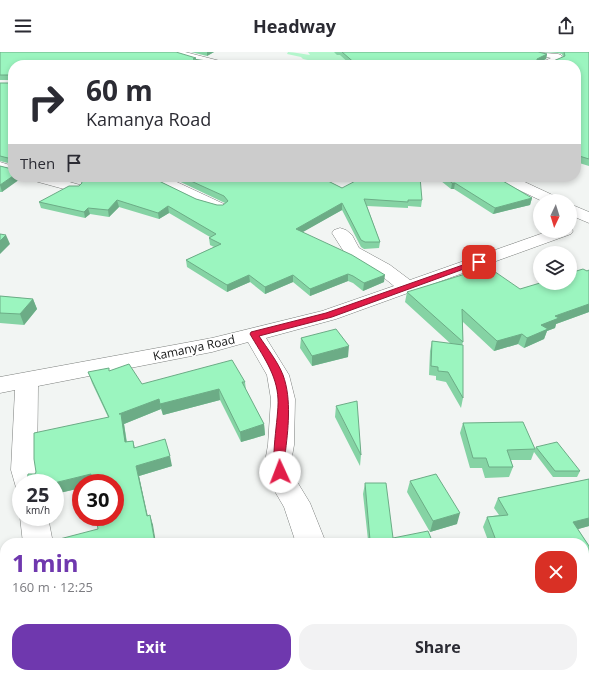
<!DOCTYPE html>
<meta charset="utf-8">
<style>
body{margin:0;font-family:"Open Sans",sans-serif;background:#f2f2f3;color:#2b2b33;height:100vh;display:flex;flex-direction:column;font-size:15px;white-space:nowrap}
*{box-sizing:border-box;margin:0}
p{font-size:13px;color:#7c7c81}
.icon{flex:none;width:22px;height:22px;fill:none;stroke:currentColor;stroke-width:2;stroke-linecap:round;stroke-linejoin:round}
.map{position:relative;flex:1;overflow:hidden}
.sheet{position:absolute;left:0px;top:486px;width:589px;height:140px;display:flex;flex-direction:column;background:#fff;border-radius:16px 16px 0 0;box-shadow:0 2px 6px #0003}
.sheet>*{flex:none}
.banner{position:absolute;left:8px;top:8px;width:573px;height:122px;border-radius:16px;box-shadow:0 2px 6px #0003;background:#fff;color:#2b2b33;overflow:hidden}
.needle{width:26px;rotate:184deg}
.buttons{position:absolute;left:533px;top:142px;display:grid;gap:8px}
.buttons a{display:grid;place-items:center;width:44px;height:44px;border-radius:50%;background:#fff;box-shadow:0 2px 6px #0003;font-size:20px}
.speed{position:absolute;left:12px;top:422px;display:flex;gap:8px;font-size:20px;font-weight:700;text-align:center}
.speed>*{display:grid;place-content:center;width:52px;height:52px;border-radius:50%;background:#fff;box-shadow:0 2px 6px #0003;line-height:1}
.speed small{font-size:10px;font-weight:400}
.speed .limit{border:6px solid #d22;background:#fff;color:#111}
.pin{position:absolute;display:grid;place-items:center;width:34px;height:34px;color:#fff;margin:-17px;border-radius:8px;box-shadow:0 2px 6px #0006}
.me{position:absolute;width:44px;margin:-22px;rotate:358deg;stroke-linejoin:round;filter:drop-shadow(0 0 3px #0008)}
.turn{display:flex;align-items:center;gap:14px;height:84px;padding:0 12px;font-size:18px}
.turn .icon{width:52px;height:52px;stroke-width:2.5}
.turn b{display:block;font-size:28px;line-height:34px}
.then{display:flex;align-items:center;height:38px;padding:0 12px;background:#0003;gap:8px;font-size:15px}
.round{display:grid;place-items:center;flex:none;width:42px;height:42px;border-radius:16px;background:#f2f2f3}
.head{display:flex;align-items:center;justify-content:space-between;height:68px;padding:0 12px}
h1{font-size:24px;font-weight:700;line-height:30px;color:#6f38ae}
.action{display:flex;gap:8px;margin-top:auto;padding:8px 12px}
.action a{flex:1;height:46px;border-radius:16px;background:#6f38ae;color:#fff;font-size:16px;font-weight:700;line-height:46px;text-align:center}
.action a+a{background:#f2f2f3;color:#2b2b33}
header{display:flex;justify-content:space-between;align-items:center;height:52px;padding:0 12px;background:#fff;font-size:18px;font-weight:700}
.map>svg:first-child{display:block}
.green{fill:#b3f6cc}
.lines{fill:none;stroke-linecap:round;stroke-linejoin:round}
.minor-casing{stroke:#7d807e;stroke-width:1}
.minor{fill:#fff;fill-rule:evenodd}
.wall{fill:#85d3a4}
.shaded-wall{fill:#6cac86}
.building{fill:#9bf5bf;stroke:#6cac86}
.route{fill:#e11d48;stroke:#92132f}
.labels{text-anchor:middle;stroke-width:3;stroke-linejoin:round;paint-order:stroke}
.street-label{font-size:12px;fill:#171818;stroke:#fff}
</style>
<header><svg class="icon" aria-label="menu" viewBox="0 0 24 24"><path d="M4 6h16M4 12h16M4 18h16"/></svg>Headway<svg class="icon" aria-label="share" viewBox="0 0 24 24"><path d="M12 15V3M7 8l5-5 5 5M5 13v7h14v-7"/></svg></header>
<div class="map">
<svg width="589" height="626" viewBox="0 0 589 626">
<rect width="100%" height="100%" fill="#f2f5f3"/>
<path class="green" d="M288,0C294,0 308,3 310,3L308,0H370L366,11L326,12L303,7L301,5L287,2Z"/>
<g class="lines">
<defs>
<path id="minor" d="M170,0H185L228,11L230,13H214L171,2Z
M531,0L558,2L561,3L563,7L550,13H536L551,6L532,2Z
M0,110L13,114V122L0,118Z
M29,125H52L80,133L82,136L80,139L75,140L31,128Z
M150,125H166L224,152L227,155L224,158C212,161 157,136 150,125Z
M496,125H514L559,146L562,149H542L498,128Z
M570,152L589,160V171L570,163Z
M570,175L573,179L571,182L336,267L266,286L289,323L295,347L294,393L291,410L296,428L310,451L326,491H296L284,455L270,431L265,410L268,393L271,347L267,323L248,290L212,300L38,334L37,418L40,431H21V440L17,439L11,418L15,338L0,341V325L212,286L322,259L394,234L378,221L346,203L332,181L334,178L340,176L346,178L352,183L359,196L390,213L410,228L549,179H570Z
M21,463V465H48L53,491H23L20,465Z
M0,591H5V621H15L0,625Z
M485,621H519L522,626H486Z"/>
</defs>
<use href="#minor" class="minor-casing"/>
<use href="#minor" class="minor"/>
</g>
<path class="wall" d="M0,0L196,6V8L207,9V12L13,13V125L2,140H0V114L12,117V112L0,109V31H13V28H0Z
M191,0H214L207,4Z
M334,0H538L547,2L546,7L539,10H551L563,5L562,2L558,1L541,0H589V114L576,110V13H351L340,3H337Z
M170,125H320L342,136L422,148L421,155L408,154V156L367,154L380,190L379,196L364,197L361,195L342,158L302,180L384,230L363,239L353,231L348,229L310,244L293,230L265,242L250,230L227,240L187,215L186,208L214,195L210,193L209,186L210,185L169,161L159,167L119,155L109,165L90,162L85,166L41,156L39,150L79,134L161,130L196,147L217,153H223L225,151Z
M436,125H500V128L532,146L530,153L493,162L454,137H451Z
M589,218V260L556,272L555,276L547,279L544,287L524,296L518,292L494,299L463,270V290L462,293L463,346L461,356L446,330L436,328V324L429,323L430,299L432,289L451,292L405,250L407,240L520,237Z
M0,244L33,247L37,257L24,273L0,271Z
M301,286L348,305L312,314L300,296Z
M110,319L142,332L245,330L246,338L264,372L265,383L241,390L220,348L163,363L161,357L124,372L127,390L133,389L135,396L172,414L139,424L147,463L153,473L98,477L115,431H81V436L55,442L35,422L108,365L92,331L88,320Z
M336,354L361,403L360,414L335,365Z
M463,371L535,397L536,395L580,419L577,425H553L534,400L531,408H511L513,415L509,425L485,426L482,416H470L460,381Z
M589,427V474L578,477L589,494V516L584,517V491H489L483,475L487,465L499,463L494,456L498,446Z
M410,429L457,472L430,480L407,440Z
M365,431L393,486L368,488L363,442Z
M451,621H495L496,626H453Z
M529,621H536L589,626H526Z"/>
<path class="shaded-wall" d="M207,0H214L207,4Z
M547,2L546,7L535,12L537,7Z
M13,124V125H23L2,140L0,133Z
M452,131H455L454,137H451Z
M532,146L530,153L493,162L495,156Z
M117,148L119,155L109,165L108,158Z
M342,151V158L296,184V177Z
M168,154L169,161L159,167L158,161Z
M88,156L90,162L85,166L84,160Z
M6,183L10,192L0,202V189Z
M348,222V229L310,244V237Z
M249,223L250,230L227,240V233Z
M293,223V230L265,242V235Z
M385,223L384,230L363,239L364,231Z
M33,247L37,257L24,273L20,262Z
M589,252V260L556,272L555,276L547,279L544,287L524,296L527,286L541,273L555,264Z
M522,282L518,292L494,299L497,289Z
M349,294L348,305L312,314V304Z
M219,337L220,348L163,363L160,352Z
M159,347L161,357L124,372L128,401L125,390L119,362Z
M264,372L265,383L241,390L240,380Z
M170,404L172,414L139,424L150,474L147,464L136,414Z
M91,422L94,431H81V436L55,442V431Z
M460,461L457,472L430,480L433,469Z
M150,463L153,473L156,491H155Z
M589,466V474L568,480L573,470Z
M589,508V516L584,517V509Z
M128,621H135V626H128Z
M159,621H162L163,625L161,626Z
M351,621H378L362,626H343V623Z"/>
<path class="building" d="M0,0H176L196,6L193,7L207,9L203,11L214,13H13V124L0,133V114L12,117V107L0,104V31H13V23H0Z
M342,0H538L547,2L537,7V10H551L565,4L564,0H589V107L576,103V13H357Z
M88,125H153L161,130L196,147L217,153H223L228,149L224,144L182,125H320L342,136L363,125H420L422,148H408V150L364,147L380,190H365L361,188L342,151L296,177L352,203L385,223L364,231L353,224L348,222L310,237L293,223L265,235L249,223L227,233L186,208L221,192L209,186L216,182L168,154L158,161L117,148L108,158L88,156L84,160L39,150L69,134H79L82,131L81,128Z
M445,125H497H496L532,146L495,156L455,131H452Z
M0,182L6,183L0,189Z
M488,215L520,237L540,231H570V221L583,217L587,219L589,218V252L555,264L559,266L541,273L548,277L527,286L522,282L497,289L462,257L463,290L407,240Z
M0,244L33,247L20,262L0,261Z
M336,277L349,294L312,304L301,286Z
M432,289L463,293V346L448,320L438,319V315L431,314Z
M232,308L245,330H242L264,372L240,380L219,337L160,352L159,347L119,362H121L125,390L133,389L134,396L165,387L170,404L136,414L147,464L150,463L155,491H52V489L98,477L96,465H115V431H92L91,422L54,431H27L28,422H35L36,420L34,407V381L109,365L88,320L109,316V319L129,312L142,332Z
M357,349L361,403L336,354Z
M523,370L535,397L507,398L513,415H489L486,406H473L463,371Z
M557,390L580,419H555L536,395Z
M436,422L460,461L433,469L410,429Z
M589,427V466L573,470L589,494V508L584,509V491H497L487,465L508,463L498,446Z
M365,431H386L393,486L428,479L433,491H356L370,488Z
M589,571V626H538L536,621H584V573Z
M0,612H5V621H128V626H0Z
M161,621H351L343,623L344,626H161Z
M458,621H495L496,626H460Z"/>
<path class="route" d="M477,208L483,210L332,265L259,284C267,296 278,310 283,323C292,347 288,379 285,403C284,409 287,418 284,424H277C269,410 279,366 278,347C277,322 262,303 250,282L251,280L326,261Z"/>
<g class="labels">
<g class="street-label">
<text transform="translate(194 296) rotate(-12)" y="4">Kamanya Road</text>
</g>
</g>
</svg>
<div class="buttons">
<a><svg class="needle" viewBox="-14 -14 28 28"><path d="M0-13l5 13h-10z" fill="#e53935"/><path d="M0 13l5-13h-10z" fill="#7c7c81"/></svg></a>
<a><svg class="icon" aria-label="layers" viewBox="0 0 24 24"><path d="M12 4l9 5-9 5-9-5zM3 14l9 5 9-5"/></svg></a>
</div>
<div class="speed"><div>25<small>km/h</small></div><div class="limit">30</div></div>
<div class="pin" style="left:479px;top:210px;background:#d93025"><svg class="icon" aria-label="arrive" viewBox="0 0 24 24"><path d="M6 21V4h12l-3 4 3 4H6"/></svg></div>
<svg class="me" style="left:280px;top:420px" viewBox="-20 -20 40 40"><circle r="19" fill="#fff"/><path d="M0-13L10 11 0 6-10 11z" fill="#e11d48"/></svg>
<div class="banner">
<div class="turn"><svg class="icon" aria-label="right" viewBox="0 0 24 24"><path d="M7 20v-9h11M14 6l5 5-5 5"/></svg><div><b>60 m</b>Kamanya Road</div></div>
<div class="then">Then<svg class="icon" aria-label="arrive" viewBox="0 0 24 24"><path d="M6 21V4h12l-3 4 3 4H6"/></svg></div>
</div>
<section class="sheet">
<div class="head"><div><h1>1 min</h1><p>160 m · 12:25</p></div><a class="round" style="background:#d93025;color:#fff"><svg class="icon" aria-label="close" viewBox="0 0 24 24"><path d="M6 6l12 12M18 6L6 18"/></svg></a></div>
<div class="action"><a>Exit</a><a>Share</a></div>
</section>
</div>
